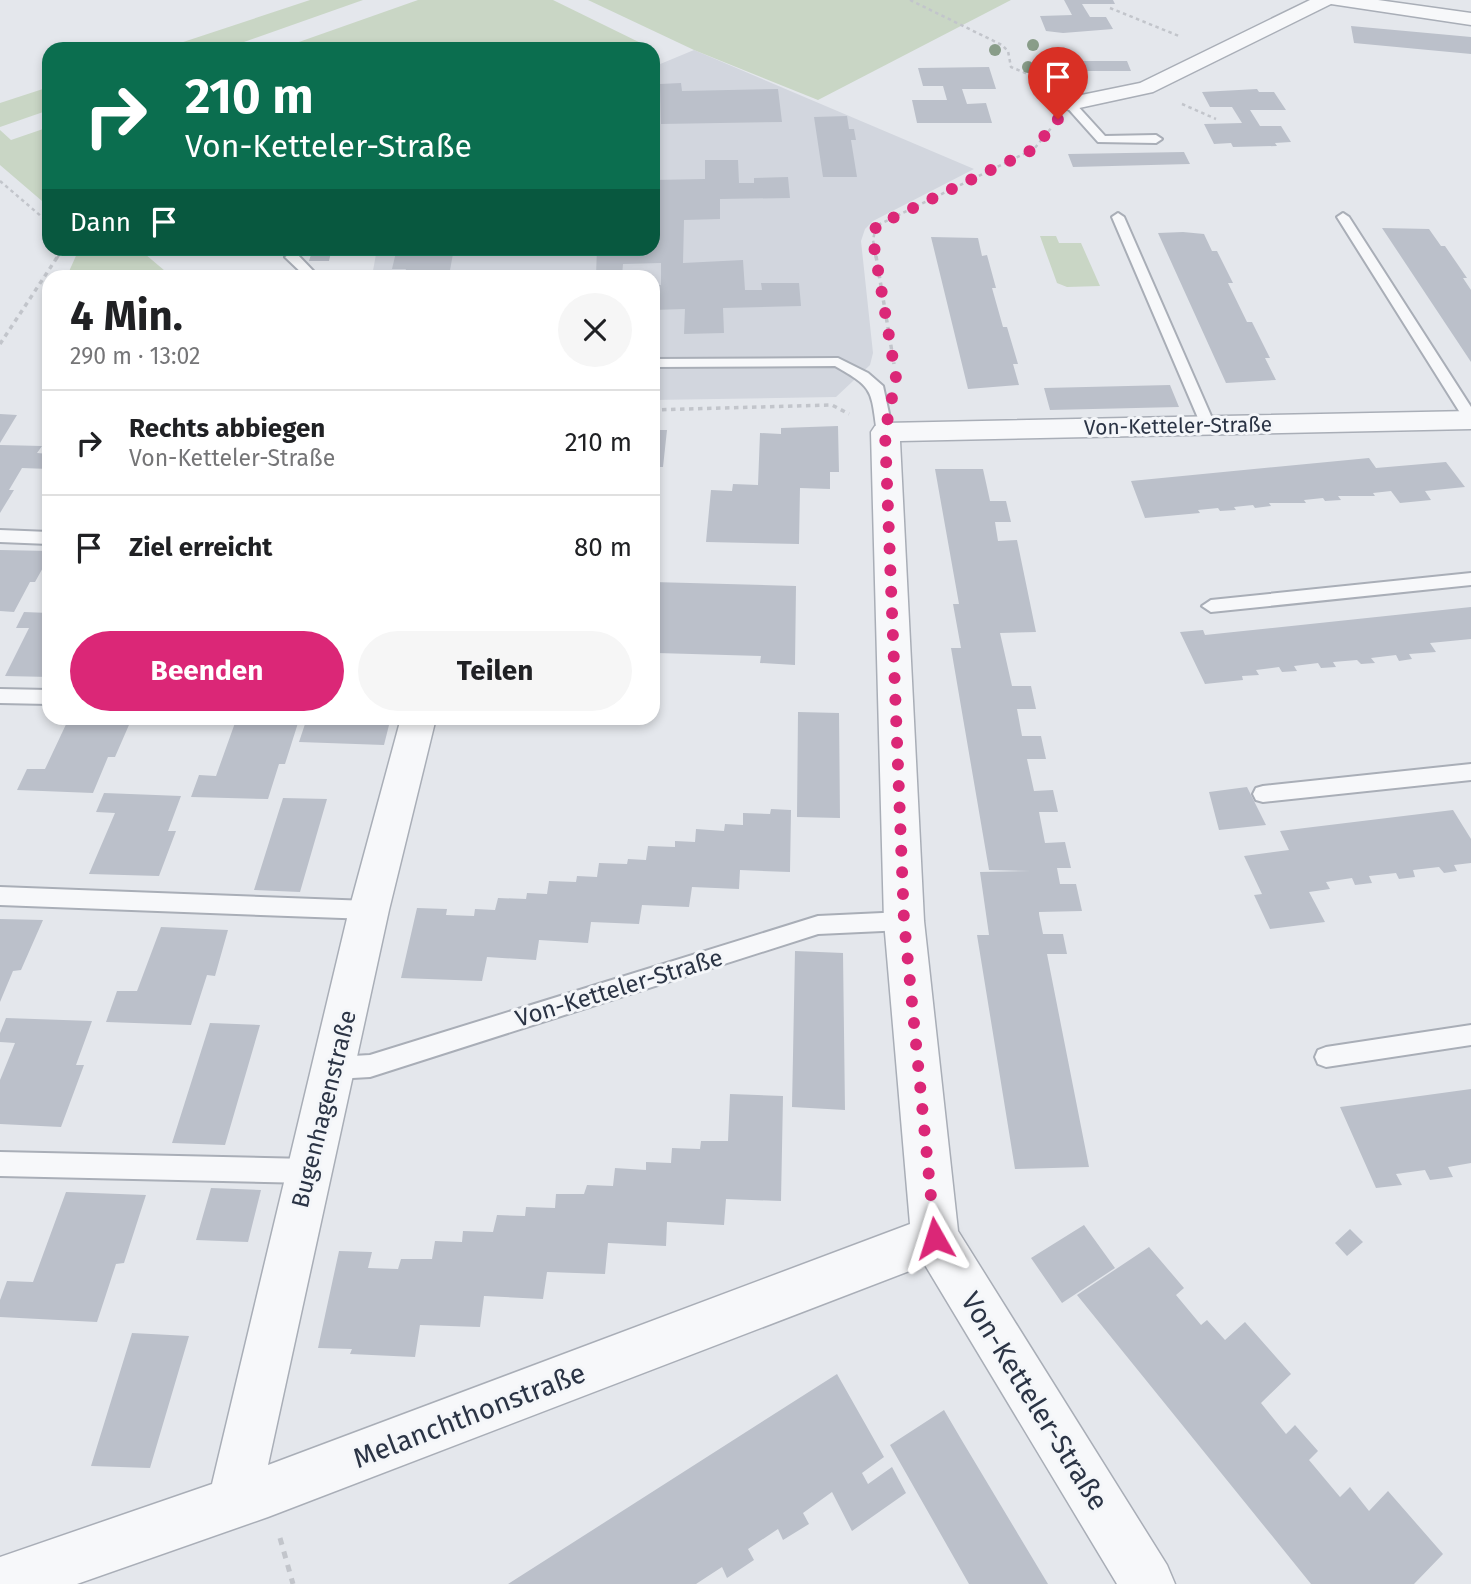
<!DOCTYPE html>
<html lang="de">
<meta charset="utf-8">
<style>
body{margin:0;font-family:"Fira Sans",sans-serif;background:#f6f6f6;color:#202124;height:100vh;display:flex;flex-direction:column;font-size:26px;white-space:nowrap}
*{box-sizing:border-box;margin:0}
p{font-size:23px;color:#757577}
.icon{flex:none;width:38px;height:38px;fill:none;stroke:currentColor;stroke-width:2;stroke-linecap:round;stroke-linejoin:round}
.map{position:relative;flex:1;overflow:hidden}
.panel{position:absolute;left:42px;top:270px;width:618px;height:455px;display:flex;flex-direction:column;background:#fff;border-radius:21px;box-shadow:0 4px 10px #0003}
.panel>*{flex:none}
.hud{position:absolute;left:42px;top:42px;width:618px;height:214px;border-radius:21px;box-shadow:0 4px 10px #0003;background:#0b6e4f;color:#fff;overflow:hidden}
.pin{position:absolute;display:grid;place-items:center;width:60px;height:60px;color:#fff;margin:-72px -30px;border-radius:50% 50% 50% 0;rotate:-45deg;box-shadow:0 0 7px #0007}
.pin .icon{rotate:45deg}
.me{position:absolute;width:77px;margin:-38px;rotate:354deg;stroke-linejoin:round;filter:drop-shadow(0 0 5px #0008)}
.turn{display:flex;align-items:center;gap:24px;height:147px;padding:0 28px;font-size:32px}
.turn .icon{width:91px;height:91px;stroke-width:2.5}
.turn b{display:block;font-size:49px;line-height:60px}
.then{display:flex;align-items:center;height:66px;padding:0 28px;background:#0003;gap:14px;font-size:26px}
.round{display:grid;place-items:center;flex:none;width:74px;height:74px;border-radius:37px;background:#f6f6f6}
.head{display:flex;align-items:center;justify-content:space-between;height:119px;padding:0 28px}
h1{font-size:42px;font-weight:700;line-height:52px}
.action{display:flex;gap:14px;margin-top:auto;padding:14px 28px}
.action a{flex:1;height:80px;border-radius:42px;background:#db2777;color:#fff;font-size:28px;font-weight:700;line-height:80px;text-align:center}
.action a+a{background:#f6f6f6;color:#202124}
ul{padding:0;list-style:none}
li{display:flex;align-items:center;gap:21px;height:105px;padding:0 28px;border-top:2px solid #e0e0e0}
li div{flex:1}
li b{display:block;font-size:26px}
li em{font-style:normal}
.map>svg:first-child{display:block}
.built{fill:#d2d6de}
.green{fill:#c9d6c5}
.building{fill:#bbc0ca}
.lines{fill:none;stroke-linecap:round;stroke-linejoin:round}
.lane-casing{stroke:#a9aeb7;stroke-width:4}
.street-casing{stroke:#a9aeb7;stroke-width:3}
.path-far2{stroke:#c2c5cb;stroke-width:2.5;stroke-dasharray:3.5 3.5;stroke-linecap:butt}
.path-far1{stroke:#c2c5cb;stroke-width:3.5;stroke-dasharray:4.5 4.5;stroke-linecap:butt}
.path{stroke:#c2c5cb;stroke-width:5;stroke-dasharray:7 7;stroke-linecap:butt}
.lane{fill:#f7f8fa;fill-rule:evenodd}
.street{fill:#f7f8fa;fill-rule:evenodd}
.tree{fill:#899d89}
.route{stroke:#db2777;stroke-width:12;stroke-dasharray:0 21.6}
.labels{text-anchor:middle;stroke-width:6;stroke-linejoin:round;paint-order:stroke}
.far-street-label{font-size:21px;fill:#2b3445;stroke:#f4f6f9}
.street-label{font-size:24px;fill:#2b3445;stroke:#f4f6f9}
.near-street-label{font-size:28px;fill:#2b3445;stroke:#f4f6f9}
</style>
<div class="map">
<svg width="1471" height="1584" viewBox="0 0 1471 1584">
<rect width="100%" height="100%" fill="#e4e7ec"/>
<path class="built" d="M694,50L974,169L873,221L865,229L861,241L873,353L870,365L836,397L653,400V276H372L377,249L653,248V67Z"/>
<path class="green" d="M310,0H363L224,49H162Z
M418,0H553L653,49H279Z
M588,0H1011L818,100L694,50Z
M49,87V110L0,127V103Z
M49,127V207L0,165V130L11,140Z
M1040,236H1056L1059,243H1081L1100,286L1067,287L1057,283Z
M79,249H139L171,276H67Z"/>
<path class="building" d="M1064,0H1113L1115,4H1082L1090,17H1106L1113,29L1063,33L1046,31L1040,16L1072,15Z
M1351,26L1471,37V54L1354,43Z
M1032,61H1127L1131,71H1038L1037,77Z
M989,67L996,89H962L967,104L986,103L992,123H917L912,100H947L943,86H923L918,68Z
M681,83L682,91L778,89L782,122L661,124L660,84Z
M1257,89L1259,92H1274L1286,110H1250L1260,126H1281L1291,142L1275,143L1277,146L1233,147L1231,143L1214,144L1204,124L1242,123L1232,107H1210L1202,92Z
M847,116L849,129H854L856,140H851L857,177H823L814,117Z
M1184,152L1190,164L1073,167L1068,154Z
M705,160H738L739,183H754V178L788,177L790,198L720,199V219L684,220L683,263L743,260L745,290H762L761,283H799L801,306L723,308L724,333L684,334L685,309L653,310V285H661V263L623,264L622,276H596L597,248H653V180L705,179Z
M1382,228L1429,229L1441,246H1445L1467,278H1463L1471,290V362Z
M1183,232L1204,234L1212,251H1217L1233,283H1228L1247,322H1252L1270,358H1265L1276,380L1226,383L1158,233Z
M931,237L978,238L982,256L987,255L996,288H992L1003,327H1007L1018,364H1013L1019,385L968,389Z
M313,248H332L329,261H309Z
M397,248H454L449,276H404L406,269H392Z
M1170,385L1179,407L1050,410L1044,388Z
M0,414L17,415L0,443Z
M838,426L839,472H830V489L800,488L799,544L706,542L711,490L732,491L733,484L758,485L760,433L781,434V428Z
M653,430H667L663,467H653Z
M0,445L42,446L37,453L49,454V469L22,468L9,490H14L0,513Z
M1369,458L1376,468L1446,462L1465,487L1425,491L1431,500L1400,503L1391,491L1373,493L1375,496H1338L1341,500L1325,501L1323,498L1304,500L1306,503H1269L1271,506L1255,508L1253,505L1234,507L1236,510L1220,511L1218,508L1198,510L1200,513L1145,518L1131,481Z
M935,469H983L990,501H1006L1011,522H995L998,541L1017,540L1036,632L1000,633L1012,686H1031L1036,709H1017L1022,736H1041L1046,759H1027L1034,791L1053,790L1058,812H1039L1045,843L1065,842L1071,868H1057L1060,884H1076L1082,911L1039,912V914L1043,934H1063L1067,954H1047L1089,1167L1015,1169L977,935H989L980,872L1031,871L989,870L951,648H961L953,604H959Z
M0,550L49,551V564H45L35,582H30L14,612L0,611Z
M653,582L796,586L795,665L760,663L761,656L657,653L660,626H653Z
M1471,607V639L1430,643L1436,652L1409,654L1412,659L1399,661L1396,655L1371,658L1375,663L1361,664L1357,660L1333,662L1336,667L1321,668L1318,663L1294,666L1297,671L1282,672L1279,667L1256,670L1259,675L1242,676L1243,680L1205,684L1180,632L1203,630L1205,635Z
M24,612L49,613V677L5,676L29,628H16Z
M798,712L839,713L840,818L797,817Z
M69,718H132L115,757H108L93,793L17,790L27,769H45Z
M307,718L390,721L384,745L299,742Z
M236,720L298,723L285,764H279L268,799L191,797L199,775L216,776Z
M1247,787L1266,825L1219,830L1209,792Z
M104,793L181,796L168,831H176L159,876L89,874L115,813L96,812Z
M283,798L327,799L300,892L254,890Z
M771,809L791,810L790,872L740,870L739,889L692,887L689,907L642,905L639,924L591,922L588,943L539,940L536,960L487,957L482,981L401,978L417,908L447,909L446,915L474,916L475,909L495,910L498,898L526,899L527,893L547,894L549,881L576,882L577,876L597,877L599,863L627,864L628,859L646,860L648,846L675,847V841L695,842L696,829L724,831L725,824L743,825V813L770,814Z
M1453,810L1471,839V863L1454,865L1457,871L1444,873L1439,867L1413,870L1415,877L1399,879L1396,873L1369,876L1372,883L1355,885L1352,878L1326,882L1330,889L1309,892L1325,922L1270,929L1254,895L1262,894L1244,856L1289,850L1280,831Z
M0,919L43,920L21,970L13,971L0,1002Z
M161,927L228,930L215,976L207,975L191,1025L106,1022L117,991H137Z
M795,951L843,953L845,1110L792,1107Z
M6,1018L92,1021L76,1065H84L61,1127L0,1124V1080L15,1043L0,1042V1033Z
M210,1023L260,1025L225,1145L172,1143Z
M1471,1089V1163L1448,1167L1453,1177L1430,1180L1425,1170L1396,1174L1402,1185L1376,1188L1340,1107Z
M730,1094L783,1096L781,1201L726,1199L724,1225L667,1222L666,1246L608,1243L605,1274L547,1272L543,1299L484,1296L480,1327L420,1325L415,1357L350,1354L352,1349L318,1348L339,1251L372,1252L368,1268L398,1269L401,1259H432L435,1241L462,1242L463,1231L493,1232L497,1215L525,1216L526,1207L555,1208L556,1194H584L587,1185L613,1186L615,1168L646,1170V1162L671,1163L672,1148L700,1149L701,1141H728Z
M211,1188L261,1190L248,1242L196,1240Z
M66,1192L146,1195L124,1263L116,1264L97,1322L0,1317V1300L7,1281L33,1282Z
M1084,1225L1115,1268L1062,1303L1031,1258Z
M1350,1229L1363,1242L1347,1256L1335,1243Z
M1149,1247L1184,1288L1176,1295L1201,1325L1207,1320L1225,1340L1245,1322L1291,1374L1261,1403L1286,1434L1295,1425L1318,1451L1309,1460L1340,1497L1350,1487L1369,1511L1388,1491L1443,1554L1414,1584H1311L1077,1295Z
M132,1333L189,1336L150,1468L91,1466Z
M837,1374L884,1457L862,1473L868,1484L892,1467L906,1493L852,1531L832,1492L803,1513L809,1524L783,1540L778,1529L748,1549L754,1560L727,1578L722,1567L696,1584H508Z
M944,1410L961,1439L1048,1584H969L890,1445Z"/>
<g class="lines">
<defs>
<path id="lane" d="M1070,101L1074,102L1105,136L1156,135L1162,139L1156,143L1098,142L1064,104Z
M1118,213L1124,217L1215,425L1213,428H1203L1201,425L1112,217Z
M1343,213L1349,217L1471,407V424L1464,419L1337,217Z
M292,253L297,254L318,276H305L285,257Z
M838,358L868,373L883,386L893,432L890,435L885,437L877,432C871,390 874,388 835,366L653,367V359Z
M0,530L49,532V544L0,542Z
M1471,573V585L1211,612L1202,606L1211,600Z
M0,689L49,690V704L0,703Z
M1471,764V780L1263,802L1256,800L1253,794L1256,788L1263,786Z
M0,887L369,901L376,904L379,910L376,916L369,919L0,905Z
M904,912L911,915L914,921L911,927L904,930L818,934L370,1077L335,1079L327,1075L324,1068L327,1061L335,1057L370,1055L818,916Z
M1471,1025V1045L1326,1067L1318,1064L1315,1057L1318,1050L1326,1047Z
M0,1152L308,1159L316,1163L320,1171L316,1179L308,1183L0,1176Z"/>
<path id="street" d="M1310,0H1378L1471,13V25L1331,4L1153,92L1070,110L1062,109L1059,104L1062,99L1140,83Z
M1471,411V429L900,441L924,921L958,1231L1167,1565L1175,1584H1117L925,1265L268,1517L77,1584H0V1557L212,1484L349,910L401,718H436L389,910L268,1465L910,1224L884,921L871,432L875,426L885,423Z"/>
</defs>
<use href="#lane" class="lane-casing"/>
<use href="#street" class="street-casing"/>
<path class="path-far2" d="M910,0L1002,45L1008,51L1011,67L1047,82
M1110,8L1179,36
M1182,104L1216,119
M0,181L49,223
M57,258L64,248
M876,258L873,240L876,226L1034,149L1052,127"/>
<path class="path-far1" d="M876,256L894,364
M0,344L58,256
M653,410L832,405L849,414"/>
<path class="path" d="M280,1538L293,1584"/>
<use href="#lane" class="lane"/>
<use href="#street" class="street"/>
</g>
<g class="tree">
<circle cx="1033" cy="45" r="6"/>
<circle cx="995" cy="50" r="6"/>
<circle cx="1028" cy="67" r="6"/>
</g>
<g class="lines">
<path class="route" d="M935,1238L904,921L885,432L896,378L873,240L876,226L1034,149L1058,119"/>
</g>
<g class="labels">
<g class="far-street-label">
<text transform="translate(1178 426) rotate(-1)" y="7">Von-Ketteler-Straße</text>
</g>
<g class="street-label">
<text transform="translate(619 988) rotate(-17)" y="8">Von-Ketteler-Straße</text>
<text transform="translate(324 1109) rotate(-76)" y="8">Bugenhagenstraße</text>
</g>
<g class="near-street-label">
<text transform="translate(1035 1401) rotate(58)" y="10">Von-Ketteler-Straße</text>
<text transform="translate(469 1415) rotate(-21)" y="10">Melanchthonstraße</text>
</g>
</g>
</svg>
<div class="pin" style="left:1058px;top:119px;background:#d93025"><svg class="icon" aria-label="arrive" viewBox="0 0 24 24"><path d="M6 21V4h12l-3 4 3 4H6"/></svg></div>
<svg class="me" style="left:935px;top:1238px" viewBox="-20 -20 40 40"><path d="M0-17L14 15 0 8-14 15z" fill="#db2777" stroke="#fff" stroke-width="4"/></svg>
<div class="hud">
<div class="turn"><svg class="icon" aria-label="right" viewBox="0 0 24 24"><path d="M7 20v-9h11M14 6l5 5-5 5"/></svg><div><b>210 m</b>Von-Ketteler-Straße</div></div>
<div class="then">Dann<svg class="icon" aria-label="arrive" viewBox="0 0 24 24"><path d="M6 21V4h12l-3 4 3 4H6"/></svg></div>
</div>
<section class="panel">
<div class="head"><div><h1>4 Min.</h1><p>290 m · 13:02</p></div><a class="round"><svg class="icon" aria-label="close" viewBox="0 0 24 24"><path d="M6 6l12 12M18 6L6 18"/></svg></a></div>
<ul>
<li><svg class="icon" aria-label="right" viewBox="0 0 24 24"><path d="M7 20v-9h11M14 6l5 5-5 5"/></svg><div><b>Rechts abbiegen</b><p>Von-Ketteler-Straße</p></div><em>210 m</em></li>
<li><svg class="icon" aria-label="arrive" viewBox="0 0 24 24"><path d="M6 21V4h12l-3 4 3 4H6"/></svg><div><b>Ziel erreicht</b></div><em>80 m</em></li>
</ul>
<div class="action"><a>Beenden</a><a>Teilen</a></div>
</section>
</div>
